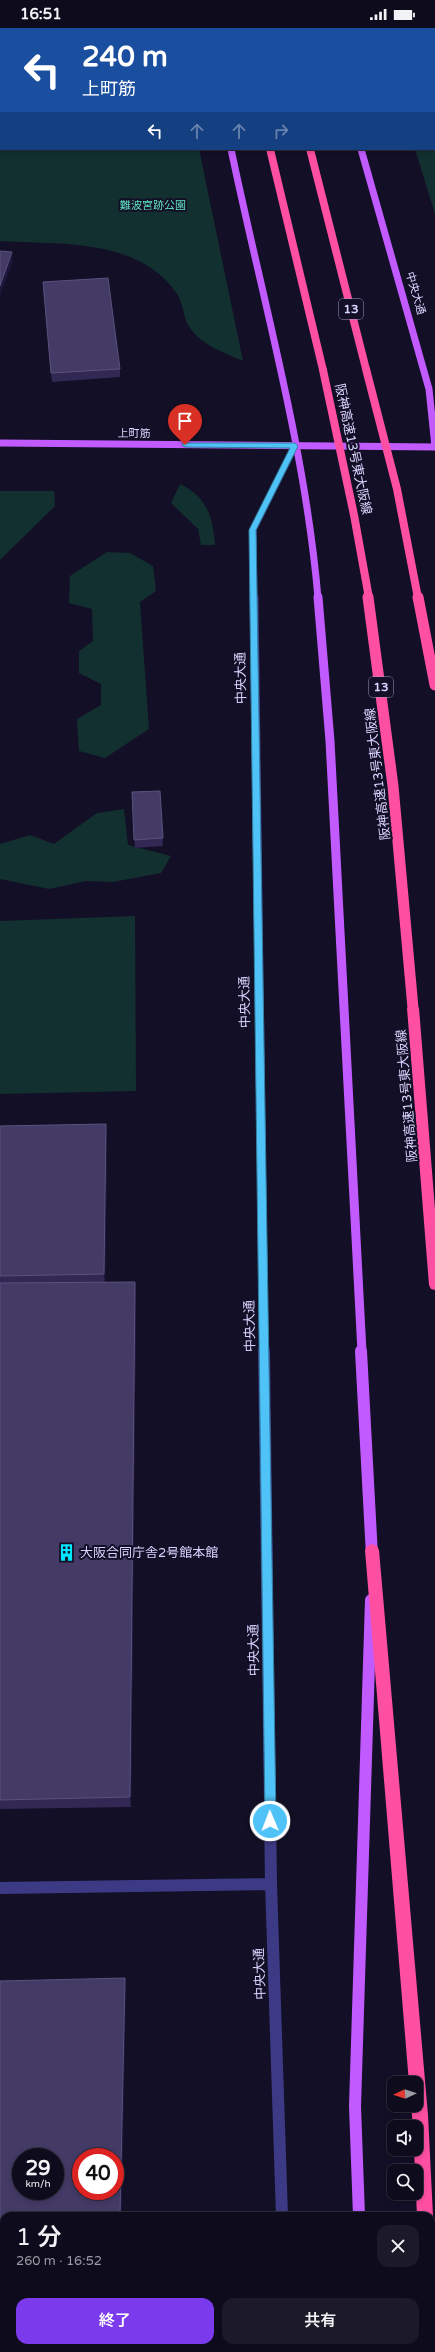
<!DOCTYPE html>
<html lang="ja">
<meta charset="utf-8">
<style>
body{margin:0;font-family:"Varela Round","Noto Sans JP",sans-serif;background:#1c1929;color:#f1f3f6;height:100vh;display:flex;flex-direction:column;font-size:15px;white-space:nowrap}
*{box-sizing:border-box;margin:0}
p{font-size:13px;color:#9b9ba3}
.icon{flex:none;width:22px;height:22px;fill:none;stroke:currentColor;stroke-width:2;stroke-linecap:round;stroke-linejoin:round}
.map{position:relative;flex:1;overflow:hidden}
.sheet{position:absolute;left:0px;top:2184px;width:435px;height:140px;display:flex;flex-direction:column;background:#0e0b1c;border-radius:12px 12px 0 0;box-shadow:0 2px 6px #0003,0 0 0 1px #2e2b3b}
.sheet>*{flex:none}
.banner{position:absolute;left:0px;top:0px;width:435px;height:122px;box-shadow:0 2px 6px #0003,0 0 0 1px #2e2b3b;background:#1a4fa0;color:#fff;overflow:hidden}
.needle{width:26px;rotate:266deg}
.fabs{position:absolute;left:387px;top:2048px;display:grid;gap:8px}
.fabs a{display:grid;place-items:center;width:36px;height:36px;border-radius:8px;background:#0e0b1c;box-shadow:0 2px 6px #0003,0 0 0 1px #2e2b3b;font-size:20px}
.speed{position:absolute;left:12px;top:2120px;display:flex;gap:8px;font-size:20px;font-weight:700;text-align:center}
.speed>*{display:grid;place-content:center;width:52px;height:52px;border-radius:50%;background:#0e0b1c;box-shadow:0 2px 6px #0003,0 0 0 1px #2e2b3b;line-height:1}
.speed small{font-size:10px;font-weight:400}
.speed .limit{border:6px solid #d22;background:#fff;color:#111}
.pin{position:absolute;display:grid;place-items:center;width:34px;height:34px;color:#fff;margin:-41px -17px;border-radius:50% 50% 50% 0;rotate:-45deg;box-shadow:0 0 4px #0007}
.pin .icon{rotate:45deg}
.me{position:absolute;width:44px;margin:-22px;rotate:359deg;stroke-linejoin:round;filter:drop-shadow(0 0 3px #0008)}
.turn{display:flex;align-items:center;gap:14px;height:84px;padding:0 16px;font-size:18px}
.turn .icon{width:52px;height:52px;stroke-width:2.5}
.turn b{display:block;font-size:28px;line-height:34px}
.lanes{display:flex;align-items:center;height:38px;padding:0 16px;background:#0003;justify-content:center;gap:20px;direction:ltr}
.lanes .off{opacity:.35}
.round{display:grid;place-items:center;flex:none;width:42px;height:42px;border-radius:12px;background:#1c1929}
.head{display:flex;align-items:center;justify-content:space-between;height:68px;padding:0 16px}
h1{font-size:24px;font-weight:600;line-height:30px}
.button{display:flex;gap:8px;margin-top:auto;padding:8px 16px}
.button a{flex:1;height:46px;border-radius:12px;background:#7c3aed;color:#fff;font-size:16px;font-weight:600;line-height:46px;text-align:center}
.button a+a{background:#1c1929;color:#f1f3f6}
.status{display:flex;justify-content:space-between;align-items:center;height:28px;padding:0 20px;background:#0e0b1c;direction:ltr}
.status svg{height:11px;fill:currentColor}
.map>svg:first-child{display:block}
.green{fill:#12302f}
.lines{fill:none;stroke-linecap:round;stroke-linejoin:round}
.minor-far2{stroke:#3d3a85;stroke-width:7}
.minor-far1{stroke:#3d3a85;stroke-width:9}
.minor{stroke:#3d3a85;stroke-width:12}
.major-far2{stroke:#c25bff;stroke-width:7}
.major-far1{stroke:#c25bff;stroke-width:9}
.major{stroke:#c25bff;stroke-width:12}
.highway{fill:#ff4fa3;fill-rule:evenodd}
.highway-bridge-far1{stroke:#ff4fa3;stroke-width:8}
.highway-bridge{stroke:#ff4fa3;stroke-width:11}
.wall{fill:#312854}
.shaded-wall{fill:#1d163a}
.building{fill:#433a66;stroke:#5a527e;fill-rule:evenodd}
.route{fill:#4fc3f7;stroke:#337fa1}
.labels{text-anchor:middle;stroke-width:4;stroke-linejoin:round;paint-order:stroke}
.far-park-label{font-size:11px;fill:#5fe0c0;stroke:#130f26}
.far-street-label{font-size:11px;fill:#d9d4ff;stroke:#130f26}
.shield{fill:#130f26;stroke:#9e99be;stroke-width:1}
.shield-label{font-size:12px;font-weight:bold;fill:#d9d4ff}
.street-label{font-size:13px;fill:#d9d4ff;stroke:#130f26}
.poi-label{font-size:13px;fill:#d9d4ff;stroke:#130f26;text-anchor:start}
</style>
<div class="status"><b>16:51</b><svg viewBox="0 0 49 12"><path d="M0 12V9h3v3zM5 12V6h3v6zM10 12V3h3v9zM15 12V0h3v12zM26 1h20v11H26zM47 4h2v5h-2z"/></svg></div>
<div class="map">
<svg width="435" height="2324" viewBox="0 0 435 2324">
<rect width="100%" height="100%" fill="#130f26"/>
<path class="green" d="M0,0L159,1H1V121H199L243,333C223,324 200,317 188,297C183,287 183,275 177,266C139,209 59,217 0,213Z
M377,0H435V186L415,121H434V1Z
M180,456C207,469 213,489 215,517H201L198,501L171,475Z
M0,463H54L55,478L0,532Z
M107,524L130,525L153,538L156,563L140,574L149,701L105,730L79,723L77,691L101,677V656L79,645V623L93,613L92,581L69,575L70,548Z
M124,781L128,817L171,828L161,845L113,854L86,853L49,861L0,851V816L30,807L54,816L97,785Z
M135,888L136,1063L0,1066V893Z"/>
<g class="lines">
<path class="minor-far2" d="M254,570L253,502L295,418"/>
<path class="minor-far1" d="M254,569L264,1324"/>
<path class="minor" d="M264,1323L271,1856L282,2188
M0,1860L271,1856
M286,2320V2324"/>
<path class="major-far2" d="M231,121C262,270 305,418 318,570
M361,121L429,361L435,419
M0,415L435,419"/>
<path class="major-far1" d="M318,569L330,713L362,1324"/>
<path class="major" d="M361,1323L372,1528
M359,2188L355,2078L371,1572
M364,2320V2324"/>
<path class="highway" d="M237,0H245L246,1H238Z
M275,0H283V1H275Z
M266,121H274L327,342L326,344L319,342Z
M306,121H314L370,341L369,343L362,341Z
M413,976L419,980L435,1181V1262L431,1261L429,1257L407,980Z
M372,1516L377,1518L379,1522L428,2087L433,2188L431,2193V2188H417L414,2121H416V2099H413L411,2077H416V2055H409L365,1522L367,1518Z
M431,2279L435,2280V2324H425L424,2320H431Z"/>
<path class="highway-bridge-far1" d="M366,341L397,461L418,570
M323,342L354,487L369,570"/>
<path class="highway-bridge" d="M368,569L393,758L413,980
M418,569L435,657"/>
</g>
<path class="wall" d="M43,254L120,341V349L52,354Z
M160,763L163,818L135,820L132,764Z
M106,1096L107,1111L105,1254H135L136,1267L131,1779L0,1781V1098Z"/>
<path class="shaded-wall" d="M12,224L13,233L0,268V258Z
M106,1096L107,1111L105,1260L104,1246Z
M135,1254L136,1267L131,1779L130,1769Z
M125,1950L126,1957L122,2188H120Z"/>
<path class="building" d="M0,223L12,224L0,258Z
M108,250L120,341L51,345L43,254Z
M160,763L163,810L134,812L132,764Z
M106,1096L104,1246L0,1248V1098Z
M135,1254L130,1769L0,1772V1255Z
M125,1950L120,2188H4V2320H118V2324H0V1953ZM21,2129H55V2163H21ZM81,2129H115V2163H81Z"/>
<path class="route" d="M183,415H295L298,418L256,502L276,1793L270,1798L265,1793L249,502L290,420L185,419L182,417Z"/>
<defs>
<symbol id="building-bare" viewBox="-9 -9 18 18"><path d="M-4-6H4V6H1V3H-1V6H-4ZM-2.5-4.3h1.7v1.8h-1.7ZM.8-4.3h1.7v1.8H.8ZM-2.5-1h1.7V.8h-1.7ZM.8-1h1.7V.8H.8Z" fill="#00e5ff" stroke="#130f26" stroke-width="2.5" paint-order="stroke"/></symbol>
</defs>
<g fill-rule="evenodd">
<use href="#building-bare" x="54" y="1512" width="25" height="25"/>
</g>
<g class="labels">
<g class="far-park-label">
<text x="153" y="181">難波宮跡公園</text>
</g>
<g class="far-street-label">
<text transform="translate(416 265) rotate(74)" y="4">中央大通</text>
<text x="134" y="409">上町筋</text>
</g>
<g class="shield">
<rect x="339" y="271" width="24" height="20" rx="3"/>
<rect x="369" y="649" width="24" height="20" rx="3"/>
</g>
<g class="shield-label">
<text x="351" y="285">13</text>
<text x="381" y="663">13</text>
</g>
<g class="street-label">
<text transform="translate(354 421) rotate(78)" y="5">阪神高速13号東大阪線</text>
<text transform="translate(240 650) rotate(-91)" y="5">中央大通</text>
<text transform="translate(377 746) rotate(-97)" y="5">阪神高速13号東大阪線</text>
<text transform="translate(244 974) rotate(-91)" y="5">中央大通</text>
<text transform="translate(406 1068) rotate(-95)" y="5">阪神高速13号東大阪線</text>
<text transform="translate(249 1298) rotate(-91)" y="5">中央大通</text>
<text transform="translate(253 1622) rotate(-91)" y="5">中央大通</text>
<text transform="translate(259 1946) rotate(-92)" y="5">中央大通</text>
</g>
<g class="poi-label">
<text x="80" y="1529">大阪合同庁舎2号館本館</text>
</g>
</g>
</svg>
<div class="fabs">
<a><svg class="needle" viewBox="-14 -14 28 28"><path d="M0-13l5 13h-10z" fill="#e53935"/><path d="M0 13l5-13h-10z" fill="#9b9ba3"/></svg></a>
<a><svg class="icon" aria-label="sound" viewBox="0 0 24 24"><path d="M4 9h4l5-4v14l-5-4H4zM17 9q2 3 0 6"/></svg></a>
<a><svg class="icon" aria-label="search" viewBox="0 0 24 24"><circle cx="10" cy="10" r="6"/><path d="M15 15l6 6"/></svg></a>
</div>
<div class="speed"><div>29<small>km/h</small></div><div class="limit">40</div></div>
<div class="pin" style="left:185px;top:417px;background:#d93025"><svg class="icon" aria-label="arrive" viewBox="0 0 24 24"><path d="M6 21V4h12l-3 4 3 4H6"/></svg></div>
<svg class="me" style="left:270px;top:1793px" viewBox="-20 -20 40 40"><circle r="17" fill="#4fc3f7" stroke="#fff" stroke-width="3"/><path d="M0-11L8 9 0 5-8 9z" fill="#fff"/></svg>
<div class="banner">
<div class="turn"><svg class="icon" aria-label="left" viewBox="0 0 24 24"><path d="M17 20v-9H6M10 6l-5 5 5 5"/></svg><div><b>240 m</b>上町筋</div></div>
<div class="lanes"><svg class="icon" aria-label="left" viewBox="0 0 24 24"><path d="M17 20v-9H6M10 6l-5 5 5 5"/></svg><svg class="icon off" aria-label="ahead" viewBox="0 0 24 24"><path d="M12 20V5M6 11l6-6 6 6"/></svg><svg class="icon off" aria-label="ahead" viewBox="0 0 24 24"><path d="M12 20V5M6 11l6-6 6 6"/></svg><svg class="icon off" aria-label="right" viewBox="0 0 24 24"><path d="M7 20v-9h11M14 6l5 5-5 5"/></svg></div>
</div>
<section class="sheet">
<div class="head"><div><h1>1 分</h1><p>260 m · 16:52</p></div><a class="round"><svg class="icon" aria-label="close" viewBox="0 0 24 24"><path d="M6 6l12 12M18 6L6 18"/></svg></a></div>
<div class="button"><a>終了</a><a>共有</a></div>
</section>
</div>
